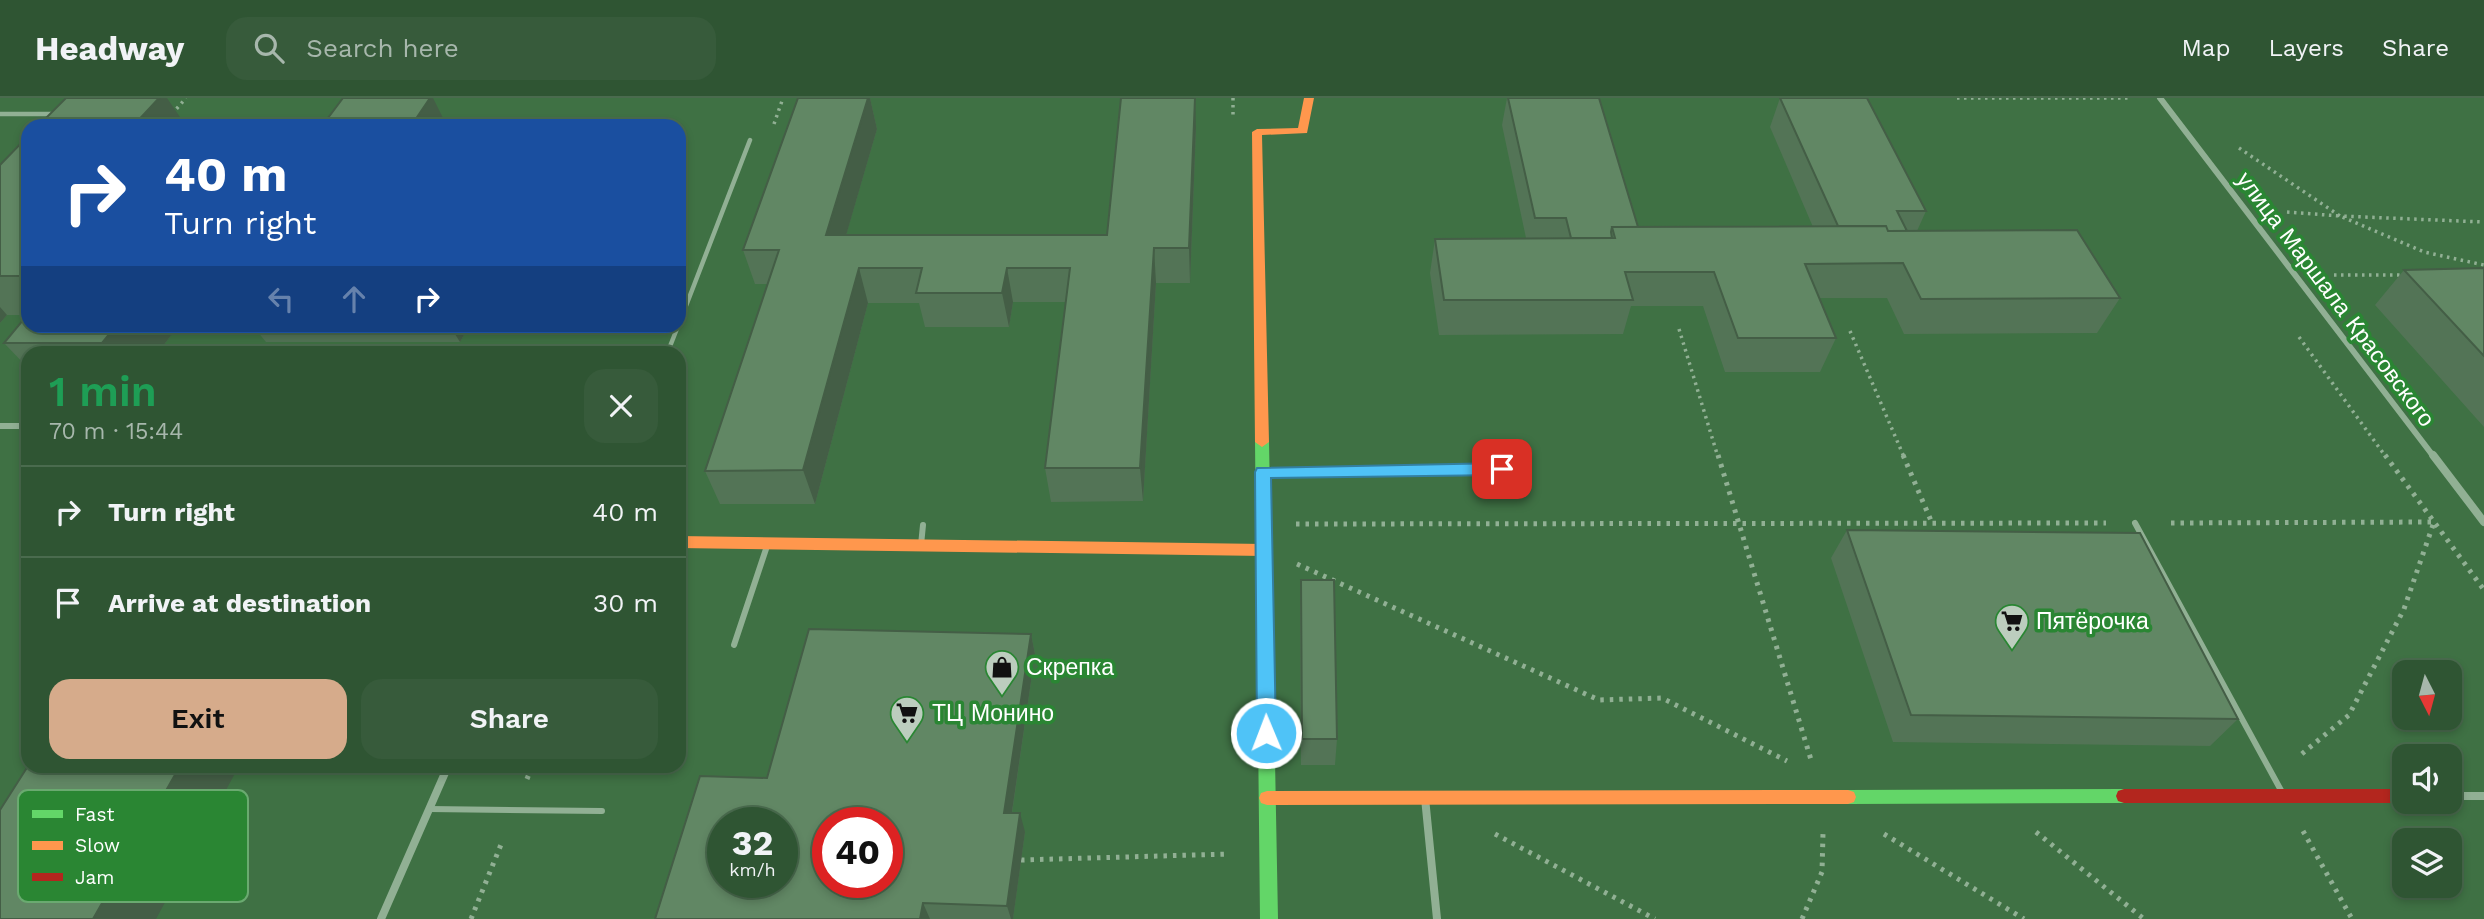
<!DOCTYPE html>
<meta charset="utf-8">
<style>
body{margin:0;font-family:"Work Sans",sans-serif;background:#375b3b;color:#f1f3f6;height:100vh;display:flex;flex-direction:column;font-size:26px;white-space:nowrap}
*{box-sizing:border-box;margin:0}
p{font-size:23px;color:#a7b7ac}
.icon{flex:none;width:38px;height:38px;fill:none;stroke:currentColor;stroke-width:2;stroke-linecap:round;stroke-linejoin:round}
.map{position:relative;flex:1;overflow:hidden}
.sheet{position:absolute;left:21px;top:248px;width:665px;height:427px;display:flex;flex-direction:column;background:#2f5533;border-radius:21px;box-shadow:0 4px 10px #0003,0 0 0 2px #4a6b4e}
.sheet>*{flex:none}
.banner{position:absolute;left:21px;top:21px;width:665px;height:214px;border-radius:21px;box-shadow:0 4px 10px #0003,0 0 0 2px #4a6b4e;background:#1a4fa0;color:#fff;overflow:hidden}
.needle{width:46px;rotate:174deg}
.tools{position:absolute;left:2392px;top:562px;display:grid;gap:14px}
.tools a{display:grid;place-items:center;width:70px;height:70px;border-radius:14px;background:#2f5533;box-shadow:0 4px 10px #0003,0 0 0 2px #4a6b4e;font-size:35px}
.speed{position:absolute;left:707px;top:709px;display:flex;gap:14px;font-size:35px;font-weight:700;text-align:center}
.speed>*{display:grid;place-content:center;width:91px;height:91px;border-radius:50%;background:#2f5533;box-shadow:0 4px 10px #0003,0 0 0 2px #4a6b4e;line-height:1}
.speed small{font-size:18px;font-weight:400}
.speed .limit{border:10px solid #d22;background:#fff;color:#111}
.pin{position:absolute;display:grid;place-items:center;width:60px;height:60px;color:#fff;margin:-30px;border-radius:14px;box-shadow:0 4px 10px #0006}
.me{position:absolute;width:77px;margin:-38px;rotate:359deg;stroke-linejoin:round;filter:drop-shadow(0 0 5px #0008)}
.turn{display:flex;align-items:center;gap:24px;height:147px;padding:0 28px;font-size:32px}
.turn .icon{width:91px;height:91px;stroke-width:2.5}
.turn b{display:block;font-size:49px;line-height:60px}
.lanes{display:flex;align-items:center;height:66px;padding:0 28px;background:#0003;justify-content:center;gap:35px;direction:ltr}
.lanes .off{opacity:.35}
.round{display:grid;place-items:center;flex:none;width:74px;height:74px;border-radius:21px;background:#375b3b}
.head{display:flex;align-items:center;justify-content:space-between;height:119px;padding:0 28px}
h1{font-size:42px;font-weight:600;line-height:52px;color:#1e9e55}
.button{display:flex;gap:14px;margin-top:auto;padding:14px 28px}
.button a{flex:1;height:80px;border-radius:21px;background:#d6ab8b;color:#111;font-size:28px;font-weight:600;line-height:80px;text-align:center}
.button a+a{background:#375b3b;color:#f1f3f6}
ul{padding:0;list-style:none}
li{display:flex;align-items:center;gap:21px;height:91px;padding:0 28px;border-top:2px solid #4a6b4e}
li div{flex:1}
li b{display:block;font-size:26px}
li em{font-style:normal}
header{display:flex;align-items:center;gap:42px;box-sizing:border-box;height:98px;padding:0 35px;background:#2f5533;border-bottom:2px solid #4a6b4e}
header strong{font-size:33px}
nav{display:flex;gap:38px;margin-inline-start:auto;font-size:24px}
.search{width:490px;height:63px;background:#375b3b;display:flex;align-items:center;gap:18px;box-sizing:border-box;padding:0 24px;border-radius:21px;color:#a7b7ac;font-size:26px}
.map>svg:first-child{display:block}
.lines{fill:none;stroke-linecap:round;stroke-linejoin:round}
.path-far1{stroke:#91b094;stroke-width:3.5;stroke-dasharray:2.5 4.5;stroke-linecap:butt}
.path{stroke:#91b094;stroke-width:5;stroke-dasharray:3.5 6;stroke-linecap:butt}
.lane-far1{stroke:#91b094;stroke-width:4.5}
.lane{stroke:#91b094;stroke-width:6}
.street-far1{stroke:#91b094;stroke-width:6}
.street{stroke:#91b094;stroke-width:8}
.fast{fill:#63d668;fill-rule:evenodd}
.slow{fill:#ff974d;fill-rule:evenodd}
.jam{fill:#b3261e;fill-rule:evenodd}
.wall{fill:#537456}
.shaded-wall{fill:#445e46}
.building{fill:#618764;stroke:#445e46;stroke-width:2;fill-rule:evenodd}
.route{fill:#4fc3f7;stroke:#337fa1;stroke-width:2}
.labels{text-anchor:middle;stroke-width:7;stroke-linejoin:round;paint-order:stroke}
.street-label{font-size:23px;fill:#fff;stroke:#2a8633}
.poi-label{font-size:23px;fill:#fff;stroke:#2a8633;text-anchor:start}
.key{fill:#2a8633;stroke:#6aaa70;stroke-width:2}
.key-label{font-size:19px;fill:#fff}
</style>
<header>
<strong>Headway</strong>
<div class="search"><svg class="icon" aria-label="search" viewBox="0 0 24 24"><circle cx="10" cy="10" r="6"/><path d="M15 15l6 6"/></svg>Search here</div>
<nav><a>Map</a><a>Layers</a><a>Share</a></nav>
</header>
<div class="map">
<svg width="2484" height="821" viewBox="0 0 2484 821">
<rect width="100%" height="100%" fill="#3f7144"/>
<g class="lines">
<path class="path-far1" d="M1233,0V17
M1957,0H2132
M172,16L186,0
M774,26L783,0
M2239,50L2340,118L2484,124
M2287,114L2340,118L2424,154L2484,167
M2334,177H2403
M1679,231L1718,359
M1850,233L1904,359
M2299,239L2386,359"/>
<path class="path" d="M1718,357L1812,665
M1903,357L1932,425
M2385,357L2484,492
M2171,425L2434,424L2404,511L2349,617L2298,659
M1296,426L2106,425
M1297,466L1599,602L1662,600L1787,663
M527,681L532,668
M2303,733L2352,821
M2036,734L2144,821
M1495,736L1655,821
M1884,736L2024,821
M1021,762L1229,756
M471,821L502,744
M1802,821L1822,774L1823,735"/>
<path class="lane-far1" d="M0,16H54
M679,226L750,42
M667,256L678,228"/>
<path class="lane" d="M1263,374L1502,371
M2135,425L2283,696
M921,447L923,427
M734,547L768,445
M429,711L602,713"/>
<path class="street-far1" d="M2160,0L2434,359
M0,328H28"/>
<path class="street" d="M2433,357L2484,424
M2450,698H2484
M1425,700L1437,821
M381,821L448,668"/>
<path class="fast" d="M1262,339L1269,344L1278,821H1260L1255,344Z
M2124,691L2130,693L2132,698L2130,703L2124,705L1848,706L1842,704L1840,699L1842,694L1848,692Z"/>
<path class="slow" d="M1304,0H1314L1307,35L1262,37L1269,344L1262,349L1255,344L1252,34L1257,31L1298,30Z
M679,438L1264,446L1269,448L1271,452L1269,456L1264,458L679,450Z
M1848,692L1854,694L1856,699L1854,704L1848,706L1267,707L1261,705L1259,700L1261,695L1267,693Z"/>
<path class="jam" d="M2124,691H2404V704H2409L2404,705H2124L2118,703L2116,698L2118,693Z"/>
</g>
<path class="wall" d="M798,0H870L877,31L846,137H1107L1196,30L1190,185H1156L1143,403L1051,404L1045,370L1066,204H1013L1009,229H925L919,205H868L815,406H720L705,373L768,186H755L743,152Z
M1507,0H1599L1638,129H1813L1770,29L1780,0L1926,113L1917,133L2120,200L2097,235L1904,236L1887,200H1819L1836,240L1820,274H1725L1703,208H1631L1623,236L1439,237L1430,175L1435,141L1526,140L1502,27Z
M28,38V228H178L157,256H28V270L4,245L27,217H7L0,225V67Z
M2484,170V329L2375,207L2404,172Z
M253,228H469L460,244H266Z
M1847,432L2238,621L2210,648L1893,644L1831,460Z
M1301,482L1337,641L1335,667H1301L1300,510Z
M1031,536L1035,556L1012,715L1025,734L1013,821H655L767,680Z"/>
<path class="shaded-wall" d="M159,0H167L186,28H133Z
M430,0H433L447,28H411Z
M868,0H870L877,31L836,172L826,137Z
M1195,0L1196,30L1190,185L1189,150Z
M1154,150L1156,185L1143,403L1140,370Z
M859,170L868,205L815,406L803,372Z
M1007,170L1013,204L1009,229L1002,195Z
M0,209L7,217L0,225Z
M116,228H178L157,256H112L102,245Z
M450,228H469L460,244Z
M1031,536L1035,556L1009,734L1004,715Z
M180,668H239L156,821H93Z
M1020,715L1025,734L1013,821H1011L1007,808Z
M923,805L930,821H920Z"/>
<path class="building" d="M66,0H159L133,28H38Z
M343,0H430L411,28H322Z
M798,0H868L826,137H1107L1121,0H1195L1189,150H1154L1140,370H1045L1070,170H1007L1002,195H916L922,170H859L803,372L705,373L779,152H743Z
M1508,0H1599L1638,129H1612L1611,134L1612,140H1571L1566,120H1535Z
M1780,0H1867L1926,113H1897L1907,133H1888L1886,128H1838Z
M28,38V178H0V67Z
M1886,128L1888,133L2077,132L2120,200L1921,201L1903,165L1805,166L1836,240H1738L1714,174H1625L1633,202H1444L1435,141L1615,140L1612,129Z
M2484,170V258L2404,172Z
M28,216V228H116L102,245H4Z
M1847,432L2140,435L2238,621L1911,617Z
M1301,482H1334L1337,641H1302Z
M809,531L1031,536L1004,715H1020L1007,808L923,805L920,821H655L700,678L767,680ZM723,724H782V784H723ZM828,724H887V784H828Z
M28,668H180L93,821H0V712Z"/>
<path class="route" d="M1502,365L1510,371L1502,377L1271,380L1276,635L1273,641L1266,643L1260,641L1257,635L1255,374L1257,370Z"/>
<defs>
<symbol id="supermarket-pin" viewBox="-11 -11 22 30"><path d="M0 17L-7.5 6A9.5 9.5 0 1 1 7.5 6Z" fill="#bccdbe" stroke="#2a8633"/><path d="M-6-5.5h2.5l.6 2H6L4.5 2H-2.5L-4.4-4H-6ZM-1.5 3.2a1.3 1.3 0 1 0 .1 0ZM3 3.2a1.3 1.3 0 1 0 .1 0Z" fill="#111"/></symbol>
<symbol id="shop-pin" viewBox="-11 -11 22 30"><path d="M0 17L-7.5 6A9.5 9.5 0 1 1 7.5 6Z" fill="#bccdbe" stroke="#2a8633"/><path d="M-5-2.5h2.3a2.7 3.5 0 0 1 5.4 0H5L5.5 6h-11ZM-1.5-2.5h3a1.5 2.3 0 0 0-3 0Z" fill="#111"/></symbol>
</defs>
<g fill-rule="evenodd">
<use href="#supermarket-pin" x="1993" y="504" width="38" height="52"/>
<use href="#shop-pin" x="983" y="550" width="38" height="52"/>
<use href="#supermarket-pin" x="888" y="596" width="38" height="52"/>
</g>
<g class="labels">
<g class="street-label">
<text transform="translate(2336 201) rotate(53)" y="8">улица Маршала Красовского</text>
</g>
<g class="poi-label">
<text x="2036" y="531">Пятёрочка</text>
<text x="1026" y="577">Скрепка</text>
<text x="932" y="623">ТЦ Монино</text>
</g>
</g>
<rect x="18" y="692" width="230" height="112" rx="10" class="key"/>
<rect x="32" y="712" width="31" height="8" fill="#63d668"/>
<rect x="32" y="743" width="31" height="9" fill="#ff974d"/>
<rect x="32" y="775" width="31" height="8" fill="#b3261e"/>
<g class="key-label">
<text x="75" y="723">Fast</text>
<text x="75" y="754">Slow</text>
<text x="75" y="786">Jam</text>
</g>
</svg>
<div class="tools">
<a><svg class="needle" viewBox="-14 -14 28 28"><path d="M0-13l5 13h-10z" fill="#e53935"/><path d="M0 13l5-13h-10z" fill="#a7b7ac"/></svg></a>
<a><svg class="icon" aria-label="sound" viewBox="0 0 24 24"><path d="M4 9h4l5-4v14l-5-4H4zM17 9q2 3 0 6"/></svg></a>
<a><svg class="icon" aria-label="layers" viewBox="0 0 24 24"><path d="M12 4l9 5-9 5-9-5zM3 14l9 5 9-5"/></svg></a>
</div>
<div class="speed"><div>32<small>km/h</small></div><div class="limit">40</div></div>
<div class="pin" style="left:1502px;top:371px;background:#d93025"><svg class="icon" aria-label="arrive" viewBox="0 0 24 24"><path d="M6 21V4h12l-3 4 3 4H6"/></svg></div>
<svg class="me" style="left:1266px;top:635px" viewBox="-20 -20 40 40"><circle r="17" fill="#4fc3f7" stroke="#fff" stroke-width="3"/><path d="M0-11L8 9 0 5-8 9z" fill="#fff"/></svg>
<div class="banner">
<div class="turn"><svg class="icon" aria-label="right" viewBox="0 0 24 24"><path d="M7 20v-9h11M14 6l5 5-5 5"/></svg><div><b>40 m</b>Turn right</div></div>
<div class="lanes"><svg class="icon off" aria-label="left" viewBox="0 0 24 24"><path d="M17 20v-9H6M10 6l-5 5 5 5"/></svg><svg class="icon off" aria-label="ahead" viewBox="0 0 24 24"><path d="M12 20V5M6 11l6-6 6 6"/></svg><svg class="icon" aria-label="right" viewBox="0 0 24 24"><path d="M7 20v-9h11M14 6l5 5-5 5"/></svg></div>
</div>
<section class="sheet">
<div class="head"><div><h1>1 min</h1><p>70 m · 15:44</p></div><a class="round"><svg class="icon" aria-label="close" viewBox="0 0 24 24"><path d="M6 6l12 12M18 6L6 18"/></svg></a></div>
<ul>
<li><svg class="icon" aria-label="right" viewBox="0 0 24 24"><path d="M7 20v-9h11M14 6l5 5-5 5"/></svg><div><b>Turn right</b></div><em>40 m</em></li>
<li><svg class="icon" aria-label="arrive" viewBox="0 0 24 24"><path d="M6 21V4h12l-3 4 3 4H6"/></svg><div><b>Arrive at destination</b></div><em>30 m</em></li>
</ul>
<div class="button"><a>Exit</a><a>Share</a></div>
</section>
</div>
